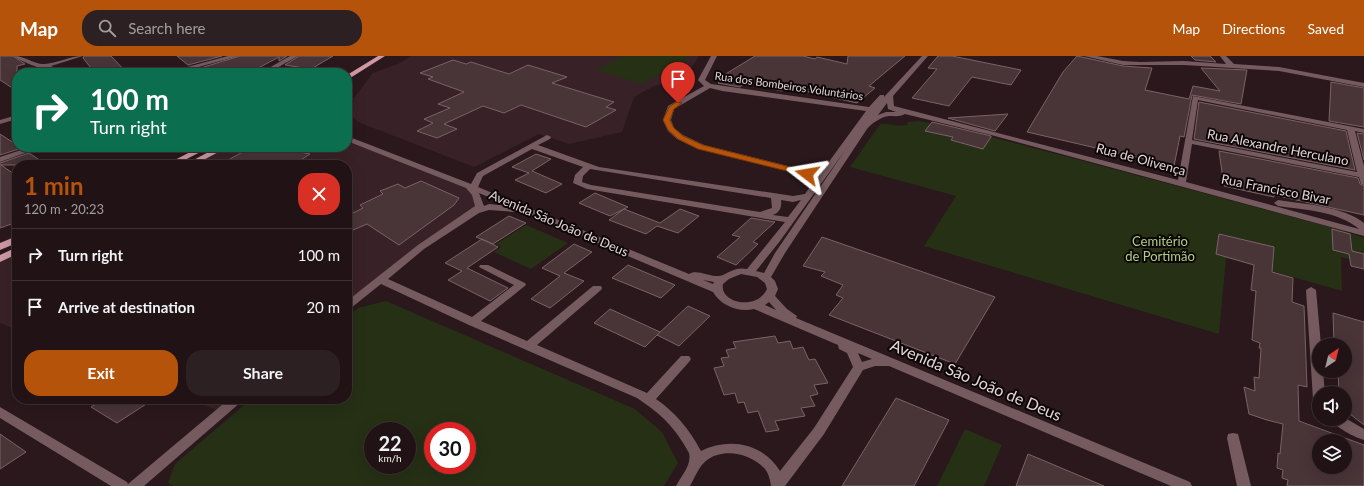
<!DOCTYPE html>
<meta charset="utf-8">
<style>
body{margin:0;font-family:Lato,sans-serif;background:#2d2022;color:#f1f3f6;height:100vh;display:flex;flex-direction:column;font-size:15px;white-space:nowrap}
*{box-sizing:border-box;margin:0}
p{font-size:13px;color:#a29ea0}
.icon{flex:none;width:22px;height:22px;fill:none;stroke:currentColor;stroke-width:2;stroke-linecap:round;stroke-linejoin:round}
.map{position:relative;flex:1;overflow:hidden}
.side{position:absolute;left:12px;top:104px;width:340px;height:244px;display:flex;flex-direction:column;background:#201215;border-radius:16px;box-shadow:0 4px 16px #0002,0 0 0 1px #3d3234}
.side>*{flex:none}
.guide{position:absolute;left:12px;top:12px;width:340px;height:84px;border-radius:16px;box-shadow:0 4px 16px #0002,0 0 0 1px #3d3234;background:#0b6e4f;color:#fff;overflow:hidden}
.needle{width:26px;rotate:35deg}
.controls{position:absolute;left:1312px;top:282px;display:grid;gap:8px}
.controls a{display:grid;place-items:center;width:40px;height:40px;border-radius:50%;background:#201215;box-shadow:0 4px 16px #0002,0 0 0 1px #3d3234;font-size:20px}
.speed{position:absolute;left:364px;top:366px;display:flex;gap:8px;font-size:20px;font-weight:700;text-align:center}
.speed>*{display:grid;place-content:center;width:52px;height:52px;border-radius:50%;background:#201215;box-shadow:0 4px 16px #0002,0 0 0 1px #3d3234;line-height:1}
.speed small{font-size:10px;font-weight:400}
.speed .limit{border:6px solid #d22;background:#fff;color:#111}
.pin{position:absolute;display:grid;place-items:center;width:34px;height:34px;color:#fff;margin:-41px -17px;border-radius:50% 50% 50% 0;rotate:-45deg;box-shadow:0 0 4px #0007}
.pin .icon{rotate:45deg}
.me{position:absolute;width:44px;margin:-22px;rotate:284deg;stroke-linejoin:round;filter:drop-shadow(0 0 3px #0008)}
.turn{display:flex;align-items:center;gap:14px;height:84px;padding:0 12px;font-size:18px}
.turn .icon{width:52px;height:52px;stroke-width:2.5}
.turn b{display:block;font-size:28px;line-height:34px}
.round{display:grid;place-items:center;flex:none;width:42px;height:42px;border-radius:16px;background:#2d2022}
.head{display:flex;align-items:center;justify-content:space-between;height:68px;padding:0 12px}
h1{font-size:24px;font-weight:700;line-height:30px;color:#b45309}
.action{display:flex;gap:8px;margin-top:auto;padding:8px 12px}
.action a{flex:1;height:46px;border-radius:16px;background:#b45309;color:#fff;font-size:16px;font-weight:700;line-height:46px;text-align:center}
.action a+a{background:#2d2022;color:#f1f3f6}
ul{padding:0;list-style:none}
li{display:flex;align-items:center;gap:12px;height:52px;padding:0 12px;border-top:1px solid #3d3234}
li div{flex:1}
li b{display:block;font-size:15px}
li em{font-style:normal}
header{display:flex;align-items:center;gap:24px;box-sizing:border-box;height:56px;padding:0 20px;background:#b45309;color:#fff}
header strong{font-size:19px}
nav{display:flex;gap:22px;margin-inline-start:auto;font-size:14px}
.search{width:280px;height:36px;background:#2d2022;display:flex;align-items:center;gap:10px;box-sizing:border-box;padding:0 14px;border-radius:16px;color:#a29ea0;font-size:15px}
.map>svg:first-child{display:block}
.built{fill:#392227}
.green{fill:#253015;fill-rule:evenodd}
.building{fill:#493438;stroke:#7a6367;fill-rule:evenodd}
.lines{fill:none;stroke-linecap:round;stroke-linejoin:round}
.minor{fill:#755b60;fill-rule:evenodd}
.major{fill:#ce99a4;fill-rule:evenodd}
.route{fill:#b45309;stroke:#753606}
.labels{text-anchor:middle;stroke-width:4;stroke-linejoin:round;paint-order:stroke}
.far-street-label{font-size:11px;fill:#e2d5d7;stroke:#0d0607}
.street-label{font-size:13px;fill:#e2d5d7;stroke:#0d0607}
.park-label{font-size:13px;fill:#aecf84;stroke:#0d0607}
.near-street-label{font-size:16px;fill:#e2d5d7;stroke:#0d0607}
</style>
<header>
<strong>Map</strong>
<div class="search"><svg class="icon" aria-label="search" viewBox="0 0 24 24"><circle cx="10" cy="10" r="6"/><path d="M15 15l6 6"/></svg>Search here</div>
<nav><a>Map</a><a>Directions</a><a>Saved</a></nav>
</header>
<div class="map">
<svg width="1364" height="430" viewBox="0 0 1364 430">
<rect width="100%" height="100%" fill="#2a181c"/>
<path class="built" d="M411,0H699L686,20L654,30L634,41L622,76L569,88L539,78L474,111L358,66L350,58V54L354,45L353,43L373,17L398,8Z
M347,82L466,127L480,151L347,250V109H188L224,91H347Z
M17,194V274L0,267V203Z
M191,343H237L221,356Z"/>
<path class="green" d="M623,0H689L692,1L642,28L595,14Z
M920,65L991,81L1072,102L1341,174L1364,182V207L1341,201L1342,235L1226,202L1219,278L924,190L956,140L850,111L880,68C889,67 897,71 907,69L908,66Z
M526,169L568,187L531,213L494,196L501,191L496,188Z
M386,245L635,353L662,376L678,407L664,430H174L168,427L175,408L251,343H347V261L358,252ZM373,375H407V409H373ZM433,375H467V409H433Z
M965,373L1002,389L984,430H937Z"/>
<path class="building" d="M0,0H13L25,8L17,10V35L0,24Z
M84,0H111L127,17H95L83,2Z
M177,0H222L188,9Z
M240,0H287L279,5V1L249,17H198L194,14Z
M299,0H333L311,13L285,9Z
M755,0H803L815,3L817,1L847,8L848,0H905L869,30L875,32L857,47L787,31L781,35L746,26L740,31L718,27L729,20L724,19Z
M938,0H952L1021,14L1011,29L972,21L949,50L912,42L937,13L928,12Z
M1077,0L1123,10L1152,12L1145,34L1189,43L1193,30L1220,35L1201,12L1247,14L1241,48L1192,39L1184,81L1180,80L1174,110L1027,76L1063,16Z
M1191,0H1210L1216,6L1195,4Z
M453,4L466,8L471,6L509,18L528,9L567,21L552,27L614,46L606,51L616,54L586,71L521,49L504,57L483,50L444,68L457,73L437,82L417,75L433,67L424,63L450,52L438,48L464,36L428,23L433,21L420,17Z
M1331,26L1364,32V71L1329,65Z
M1199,46L1346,75L1355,114L1194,83Z
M1008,58L995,75L948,62Z
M932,66L991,80V81L983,93L951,84L953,81L925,75Z
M1357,77L1364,78V104Z
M0,78L17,89V91L22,92L0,99Z
M263,91H277L310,98L293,109H219L248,93L256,95Z
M1219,95L1358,122L1360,128L1364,130V159L1274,139V141L1224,130Z
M29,97L47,109H1L17,120V166L0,172V107Z
M536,98L551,103L532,115L562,128L546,137L515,124L529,117L512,111Z
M421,125L459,142L454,149L399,189L367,168L353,174L347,170V160L363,152L360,149L383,138L380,135L398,128L405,132Z
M595,137L628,151L610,160L579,147Z
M624,153L660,167L680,153L699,160L678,177L657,170L646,178L609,164Z
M509,160L526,167L493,188L476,181Z
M751,162L775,166L753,186L758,188L736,209L717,201L740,181L732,179Z
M1332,173L1350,178L1352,195L1364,198V213L1351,210L1349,198L1333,194Z
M1219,178L1274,191L1272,216L1293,222L1292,246L1304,250L1307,331L1298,329L1299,365L1364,389V430H1287L1288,424L1282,422L1283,414L1277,412L1278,397L1280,398L1283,368L1267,364L1249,358L1244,331L1255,335L1254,321L1259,322L1261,292H1259L1260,287L1252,284L1256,235L1251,234L1254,209L1216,198ZM1319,385H1345V411H1319Z
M822,181L995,241L955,308L829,259L843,242L836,239L843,229L821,220L825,216L803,210Z
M482,183L498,191L467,212L508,232L490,245L448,224L462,215L445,207Z
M574,188L592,196L564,217L584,225L550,252L531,243L560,220L542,212Z
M628,209L675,229L661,242L612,222Z
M688,250L710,260L679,290L657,279Z
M610,253L660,276L645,291L594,267Z
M1333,257L1364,266V369L1345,354V337H1339L1338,315H1345V289H1334Z
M775,280L778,287L790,285L793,293L803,291L809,304L815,303L828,327L814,329L818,338L810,340L815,350L801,352L805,360L775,365L779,374L766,376L758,355L748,357L744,346L738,347L735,337L724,339L714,312L724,310L721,302L729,301L726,294L736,292L733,286Z
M896,342L949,364L914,430H842Z
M103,343H154L117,367L91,351Z
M0,378L26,396L0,413Z
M1028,398L1104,430H1016Z"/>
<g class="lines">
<path class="minor" d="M14,0C25,0 35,9 45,8C58,7 70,0 83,0L51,10L66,17C53,17 24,8 14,0Z
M228,0H239L176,17H165Z
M290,0H298L268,17H260Z
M711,0H717L705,24L711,28L869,51L880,39H884V41L922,0H928L893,40L894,50L1178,124L1193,40L1364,73V77L1355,75L1364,110V129L1361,128L1359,121L1192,88L1186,126L1359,173C1338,155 1305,154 1278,150L1274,147L1278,144C1304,148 1343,150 1364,167V180L991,79L905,58C900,61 895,60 889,60C881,61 872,67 867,73L785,197L771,221L775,225L778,233L775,240L787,253L797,260L796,262L1190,426L1192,430H1171L889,310H875L863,314L824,378L785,430H771C770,424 769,418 765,413C752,398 724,391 707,404C699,410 695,421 690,430H676C681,420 692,409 689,397C675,371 661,358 637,342L469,269L381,228L351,252L347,253V245L418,189L475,150L472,139L466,132L347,85V80L471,128L477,117L547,79L551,81L550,83L538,89L599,111L793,140L805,138L816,122L698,93L677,83L668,75L663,64L668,50L704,30L698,24ZM710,32L722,35L866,55L820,118L704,89L683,79L674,72L671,64L674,53ZM1198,44L1347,74L1357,116L1192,84ZM887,47L888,53L896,56H886L878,59ZM532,93L583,111L575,119L573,127L587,133L785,166L747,213C732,210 725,221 717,220C708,220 696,213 689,218L478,131L483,120ZM846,93L775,197L764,217L756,215L780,185ZM590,113L771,142L772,152L760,156L591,129L582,126L583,120ZM479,137L510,150L489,148L484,150ZM781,144L793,146L801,144L788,161L773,159C780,156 782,151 781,144ZM489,154L515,156L519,154L713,236C720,249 739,257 754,253L838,289L839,293L847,297L853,311L814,372L780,415C763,387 729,381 701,395C689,373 676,357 656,343L689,306L691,303L689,300H681L647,337L537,289L601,234L602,232L601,230H593L527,285L481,265L526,229L525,227L488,209H480L479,211L514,229L472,261L388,223L424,193L479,157ZM741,218L757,221L765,227L767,233C756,256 719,246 723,228L729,223ZM703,224L714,226L713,228ZM769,246L776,254L765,249ZM858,297L872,303L862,306Z
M1084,0H1097L1123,5L1140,6L1184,5L1226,8L1220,0H1226L1234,8L1279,11L1364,27V31L1279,15L1184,9H1123Z
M17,59V63L0,68V64Z
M30,91H42L0,106V101Z
M1311,231L1316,234L1321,289H1319V315H1323L1325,337H1319V348L1315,346L1313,343L1306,234Z
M229,343H243L241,346L144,430H111L0,362V351L127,426L128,428Z
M1345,362L1364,373V384C1354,381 1336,372 1331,363Z
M1233,377L1238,378L1251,430H1237L1227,382L1228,378Z"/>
<path class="major" d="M378,0H385L347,24V19Z
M200,91H210L175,109H165Z
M218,91H228L194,109H184Z
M17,180V187L0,194V187Z
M17,191V198L0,206V199Z"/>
</g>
<path class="route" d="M676,46L682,47L674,53L670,64L674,72L683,80L703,89L810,116L811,118L807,120L698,93L678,83L668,74L663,64L669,51Z"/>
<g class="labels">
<g class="far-street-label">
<text transform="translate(789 30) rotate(8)" y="4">Rua dos Bombeiros Voluntários</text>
</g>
<g class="street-label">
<text transform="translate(1278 91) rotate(11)" y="5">Rua Alexandre Herculano</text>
<text transform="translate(1141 103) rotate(15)" y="5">Rua de Olivença</text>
<text transform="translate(1276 133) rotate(11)" y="5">Rua Francisco Bivar</text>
<text transform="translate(559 167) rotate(23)" y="5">Avenida São João de Deus</text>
</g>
<g class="park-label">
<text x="1160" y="190">Cemitério<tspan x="1160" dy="15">de Portimão</tspan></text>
</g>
<g class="near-street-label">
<text transform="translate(976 324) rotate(23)" y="6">Avenida São João de Deus</text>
</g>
</g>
</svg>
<div class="controls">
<a><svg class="needle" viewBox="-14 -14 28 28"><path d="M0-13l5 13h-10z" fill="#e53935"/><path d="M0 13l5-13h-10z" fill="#a29ea0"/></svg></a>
<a><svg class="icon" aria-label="sound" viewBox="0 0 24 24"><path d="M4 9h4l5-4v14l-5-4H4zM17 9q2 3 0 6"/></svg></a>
<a><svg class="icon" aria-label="layers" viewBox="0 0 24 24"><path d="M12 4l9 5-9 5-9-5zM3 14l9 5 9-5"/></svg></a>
</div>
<div class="speed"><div>22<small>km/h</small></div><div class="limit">30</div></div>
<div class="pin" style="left:678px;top:47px;background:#d93025"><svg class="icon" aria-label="arrive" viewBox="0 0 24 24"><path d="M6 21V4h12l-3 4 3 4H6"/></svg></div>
<svg class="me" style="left:807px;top:118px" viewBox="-20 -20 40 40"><path d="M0-17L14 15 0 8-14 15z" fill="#b45309" stroke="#fff" stroke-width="4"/></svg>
<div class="guide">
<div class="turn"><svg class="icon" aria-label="right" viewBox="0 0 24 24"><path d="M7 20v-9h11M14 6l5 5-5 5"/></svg><div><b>100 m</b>Turn right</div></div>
</div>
<section class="side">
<div class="head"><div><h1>1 min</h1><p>120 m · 20:23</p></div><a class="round" style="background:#d93025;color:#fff"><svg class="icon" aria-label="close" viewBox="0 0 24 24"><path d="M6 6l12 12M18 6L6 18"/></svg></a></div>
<ul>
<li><svg class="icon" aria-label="right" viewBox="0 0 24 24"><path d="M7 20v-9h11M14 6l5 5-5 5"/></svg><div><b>Turn right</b></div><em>100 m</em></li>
<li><svg class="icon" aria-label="arrive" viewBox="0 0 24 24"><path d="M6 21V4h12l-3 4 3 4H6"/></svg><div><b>Arrive at destination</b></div><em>20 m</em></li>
</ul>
<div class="action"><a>Exit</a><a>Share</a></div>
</section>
</div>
